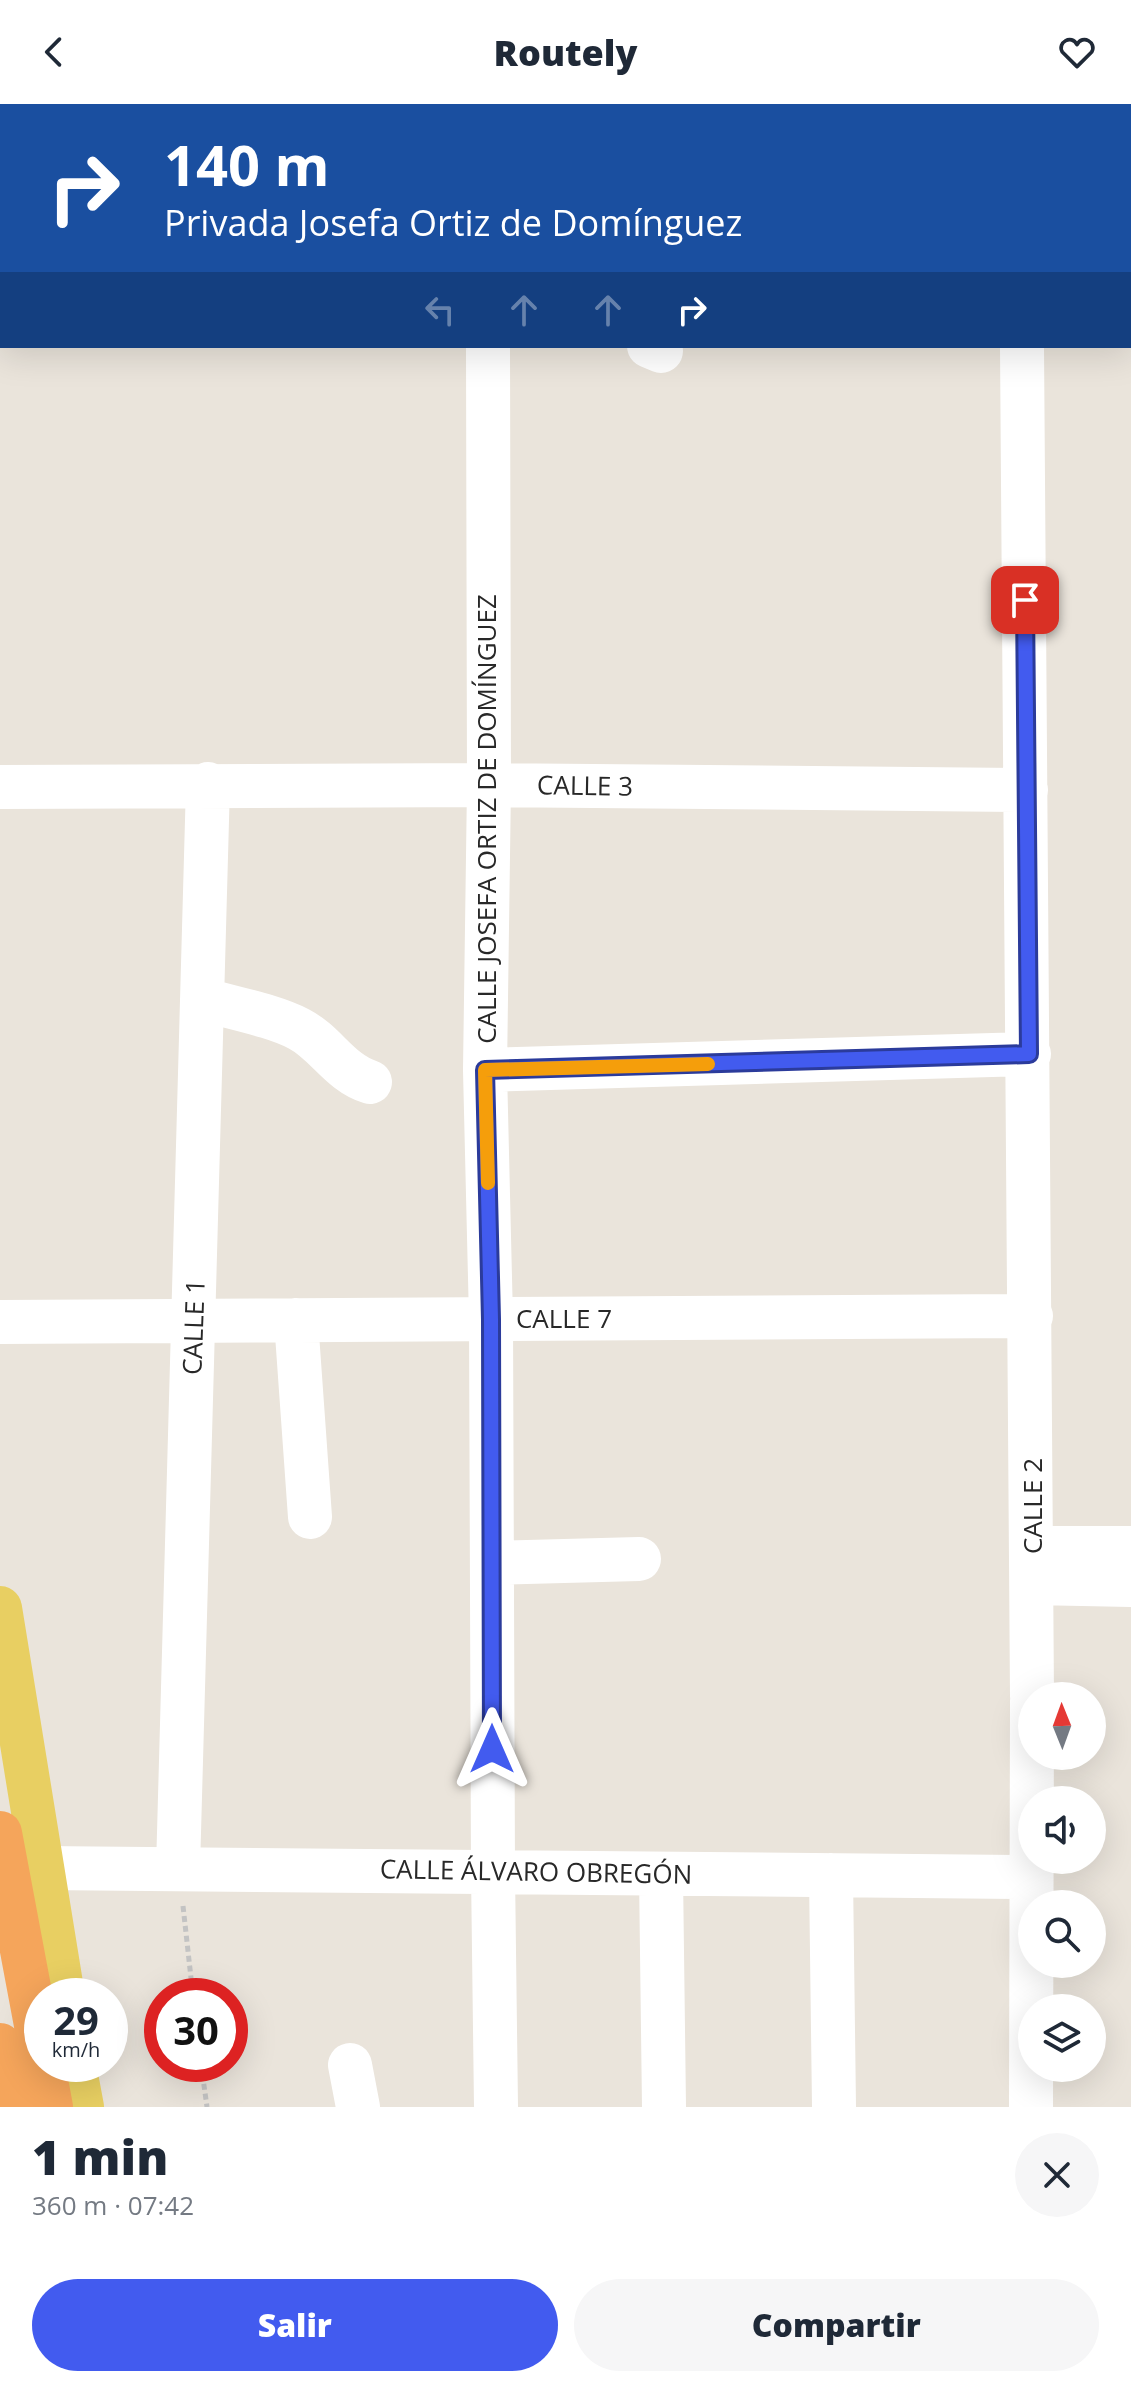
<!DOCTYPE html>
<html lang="es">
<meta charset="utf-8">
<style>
body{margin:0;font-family:"Open Sans",sans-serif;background:#f6f6f7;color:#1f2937;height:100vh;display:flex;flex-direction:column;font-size:30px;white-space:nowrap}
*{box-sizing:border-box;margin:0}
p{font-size:26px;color:#747a83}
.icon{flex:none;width:44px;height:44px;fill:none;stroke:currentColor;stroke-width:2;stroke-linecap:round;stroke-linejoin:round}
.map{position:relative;height:2003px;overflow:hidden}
.side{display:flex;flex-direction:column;background:#fff;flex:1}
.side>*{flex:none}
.banner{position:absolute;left:0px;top:0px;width:1132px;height:244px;box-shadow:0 8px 32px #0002;background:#1a4fa0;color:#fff;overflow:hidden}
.needle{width:52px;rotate:359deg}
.fabs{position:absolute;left:1018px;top:1578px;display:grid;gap:16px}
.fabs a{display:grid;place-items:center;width:88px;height:88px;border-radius:50%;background:#fff;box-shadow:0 8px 32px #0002;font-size:40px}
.speed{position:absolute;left:24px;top:1874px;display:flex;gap:16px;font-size:40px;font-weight:700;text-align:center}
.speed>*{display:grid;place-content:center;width:104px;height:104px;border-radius:50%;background:#fff;box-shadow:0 8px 32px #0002;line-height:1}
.speed small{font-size:20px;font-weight:400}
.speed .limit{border:12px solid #d22;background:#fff;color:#111}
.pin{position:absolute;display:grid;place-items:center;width:68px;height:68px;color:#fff;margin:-34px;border-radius:16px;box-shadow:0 4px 12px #0006}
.me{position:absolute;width:88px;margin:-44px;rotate:0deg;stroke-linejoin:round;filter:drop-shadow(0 0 6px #0008)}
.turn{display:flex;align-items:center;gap:28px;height:168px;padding:0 32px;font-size:36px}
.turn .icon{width:104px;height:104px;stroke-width:2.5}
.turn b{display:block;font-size:56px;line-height:68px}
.lanes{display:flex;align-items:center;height:76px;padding:0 32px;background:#0003;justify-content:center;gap:40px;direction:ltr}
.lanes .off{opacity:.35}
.round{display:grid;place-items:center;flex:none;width:84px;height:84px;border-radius:42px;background:#f6f6f7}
.head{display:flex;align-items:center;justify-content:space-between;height:136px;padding:0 32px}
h1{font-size:48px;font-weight:800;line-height:60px}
.button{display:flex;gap:16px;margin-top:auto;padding:16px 32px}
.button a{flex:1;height:92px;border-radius:48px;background:#425bef;color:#fff;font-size:32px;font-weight:800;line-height:92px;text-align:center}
.button a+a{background:#f6f6f7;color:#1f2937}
header{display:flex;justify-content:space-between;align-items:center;height:104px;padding:0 32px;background:#fff;font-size:36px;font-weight:800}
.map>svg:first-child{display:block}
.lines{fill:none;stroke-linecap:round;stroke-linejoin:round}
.path{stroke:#c3c3c3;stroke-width:5;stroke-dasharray:6 4;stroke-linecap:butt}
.minor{stroke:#fff;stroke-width:44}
.major{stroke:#e8cf62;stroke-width:44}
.highway{stroke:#f5a55b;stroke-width:44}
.route-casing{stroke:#2b3b9b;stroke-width:20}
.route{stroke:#425bef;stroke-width:14}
.slow{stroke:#f59e0b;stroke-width:14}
.labels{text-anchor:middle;stroke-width:8;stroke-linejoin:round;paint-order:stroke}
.street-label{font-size:26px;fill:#282828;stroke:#fff}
</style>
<header><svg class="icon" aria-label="back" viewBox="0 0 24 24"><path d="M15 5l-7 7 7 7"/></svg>Routely<svg class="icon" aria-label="heart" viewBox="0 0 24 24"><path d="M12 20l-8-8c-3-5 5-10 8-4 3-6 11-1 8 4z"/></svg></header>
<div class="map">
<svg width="1131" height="2003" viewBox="0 0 1131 2003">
<rect width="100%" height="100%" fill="#eae4db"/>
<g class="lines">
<path class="path" d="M183,1802L193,1892
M201,1960L207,2003"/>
<path class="minor" d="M488,0V2
M1020,0V2
M1130,145L1131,146
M0,146H2
M488,242L489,681L485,966L491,1215L493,1768L496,2003
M649,242L661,247
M1022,242L1032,1592
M0,683L489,681L1026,686
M202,895C232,904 272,911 299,925C326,939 340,969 370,978
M485,966L1029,950
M296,1216L310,1413
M0,1218L1031,1212
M1033,1444H1131
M492,1459L639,1455
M1033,1479L1131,1481
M41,1764L1030,1773
M178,1765L208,680
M661,1770L664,2003
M831,1771L834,2003
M350,1961L358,2003
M1031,2003L1032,1597"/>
<path class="major" d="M0,1504L63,1892
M74,1960L82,2003"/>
<path class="highway" d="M0,1729L42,1953
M0,1941L11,2003
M43,1960L51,2003"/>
</g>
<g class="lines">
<defs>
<path id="route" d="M492,1645L491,1215L485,966L1029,950L1025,496"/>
</defs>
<use href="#route" class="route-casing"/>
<use href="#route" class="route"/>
<path class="slow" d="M488,1079L485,966L708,960"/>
</g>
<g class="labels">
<g class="street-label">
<text transform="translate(585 682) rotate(1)" y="9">CALLE 3</text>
<text transform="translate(487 715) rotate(-90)" y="9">CALLE JOSEFA ORTIZ DE DOMÍNGUEZ</text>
<text x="564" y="1224">CALLE 7</text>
<text transform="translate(194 1223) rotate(-88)" y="9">CALLE 1</text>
<text transform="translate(1033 1402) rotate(-90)" y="9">CALLE 2</text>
<text transform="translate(536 1768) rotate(1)" y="9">CALLE ÁLVARO OBREGÓN</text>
</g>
</g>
</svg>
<div class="fabs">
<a><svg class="needle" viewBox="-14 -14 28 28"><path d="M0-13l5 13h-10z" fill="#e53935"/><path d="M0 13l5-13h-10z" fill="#747a83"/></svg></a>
<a><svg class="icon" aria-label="sound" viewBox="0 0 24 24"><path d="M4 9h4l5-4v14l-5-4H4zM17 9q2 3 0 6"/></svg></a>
<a><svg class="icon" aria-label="search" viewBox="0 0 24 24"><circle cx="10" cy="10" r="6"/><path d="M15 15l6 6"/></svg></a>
<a><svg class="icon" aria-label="layers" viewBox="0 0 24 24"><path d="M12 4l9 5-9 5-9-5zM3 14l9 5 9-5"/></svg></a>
</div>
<div class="speed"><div>29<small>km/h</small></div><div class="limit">30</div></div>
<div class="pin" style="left:1025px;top:496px;background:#d93025"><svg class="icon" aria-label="arrive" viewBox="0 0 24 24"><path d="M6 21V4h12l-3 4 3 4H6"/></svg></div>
<svg class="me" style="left:492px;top:1645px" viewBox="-20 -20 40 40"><path d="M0-17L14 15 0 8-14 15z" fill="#425bef" stroke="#fff" stroke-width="4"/></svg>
<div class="banner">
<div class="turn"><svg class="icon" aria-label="right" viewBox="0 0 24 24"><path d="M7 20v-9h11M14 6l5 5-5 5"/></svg><div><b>140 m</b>Privada Josefa Ortiz de Domínguez</div></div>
<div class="lanes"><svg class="icon off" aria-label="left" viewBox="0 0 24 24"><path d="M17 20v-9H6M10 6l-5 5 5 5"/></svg><svg class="icon off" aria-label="ahead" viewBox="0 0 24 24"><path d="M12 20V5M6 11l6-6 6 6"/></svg><svg class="icon off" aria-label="ahead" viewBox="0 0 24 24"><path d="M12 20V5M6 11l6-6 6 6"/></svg><svg class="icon" aria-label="right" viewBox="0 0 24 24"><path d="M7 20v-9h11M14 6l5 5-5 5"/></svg></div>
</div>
</div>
<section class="side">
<div class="head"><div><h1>1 min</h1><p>360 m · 07:42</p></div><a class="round"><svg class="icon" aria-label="close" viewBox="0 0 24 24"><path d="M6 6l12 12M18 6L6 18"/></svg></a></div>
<div class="button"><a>Salir</a><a>Compartir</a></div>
</section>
